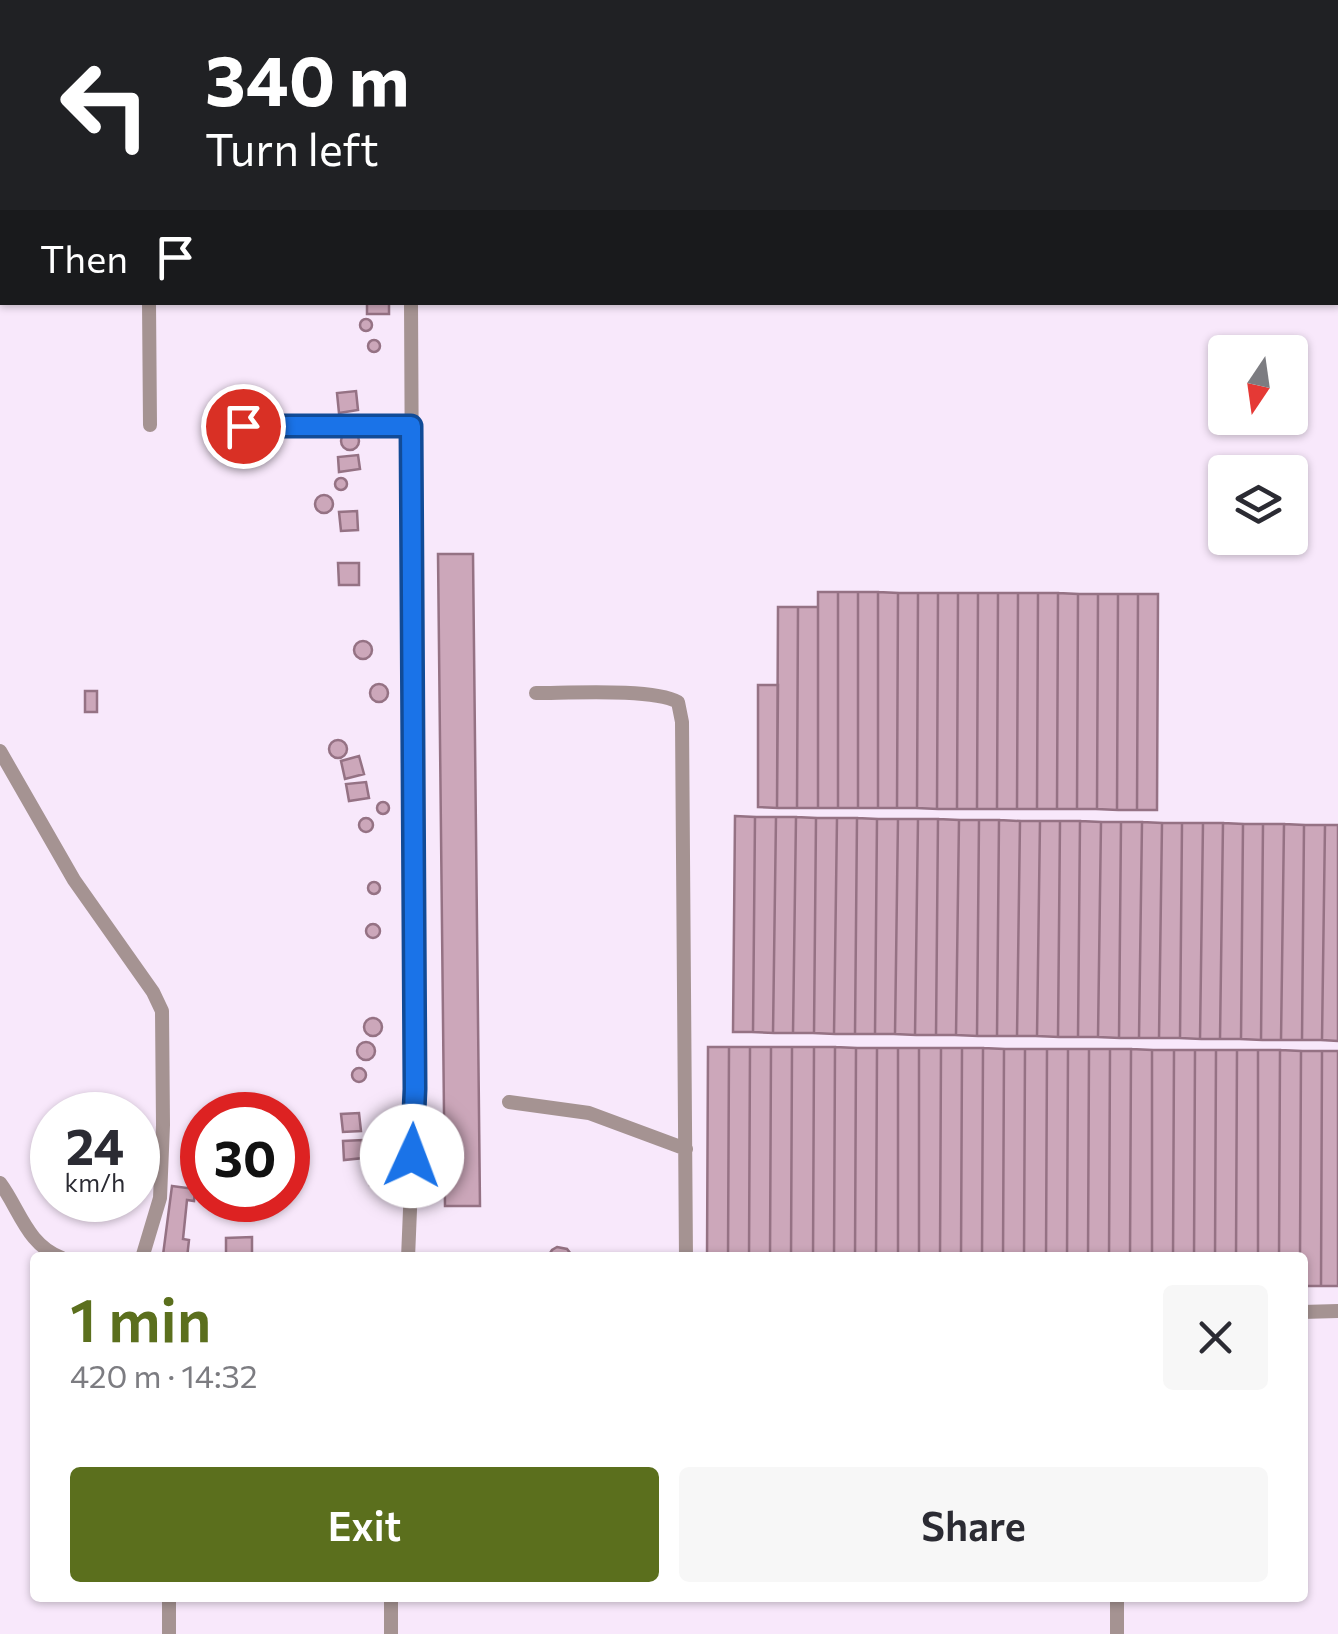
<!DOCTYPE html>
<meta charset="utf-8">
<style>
body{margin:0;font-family:Commissioner,sans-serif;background:#f7f7f7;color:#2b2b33;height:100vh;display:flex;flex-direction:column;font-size:38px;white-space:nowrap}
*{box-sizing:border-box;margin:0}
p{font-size:32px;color:#7c7c81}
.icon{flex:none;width:55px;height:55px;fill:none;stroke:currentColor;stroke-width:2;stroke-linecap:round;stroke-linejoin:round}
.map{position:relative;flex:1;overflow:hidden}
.details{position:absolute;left:30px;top:1252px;width:1278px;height:350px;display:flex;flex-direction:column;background:#fff;border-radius:10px;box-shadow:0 2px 8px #0004}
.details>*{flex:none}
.top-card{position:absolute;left:0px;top:0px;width:1340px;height:305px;box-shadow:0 2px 8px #0004;background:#202124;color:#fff;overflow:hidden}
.needle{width:65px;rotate:193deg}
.tools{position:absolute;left:1208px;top:335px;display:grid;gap:20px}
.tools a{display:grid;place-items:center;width:100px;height:100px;border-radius:10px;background:#fff;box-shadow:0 2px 8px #0004;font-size:50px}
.speed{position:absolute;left:30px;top:1092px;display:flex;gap:20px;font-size:50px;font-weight:700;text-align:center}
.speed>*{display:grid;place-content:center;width:130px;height:130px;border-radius:50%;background:#fff;box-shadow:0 2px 8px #0004;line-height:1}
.speed small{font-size:25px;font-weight:400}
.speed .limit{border:15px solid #d22;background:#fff;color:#111}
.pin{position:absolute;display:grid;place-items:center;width:85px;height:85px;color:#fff;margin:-42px;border:5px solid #fff;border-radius:50%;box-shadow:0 2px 10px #0007}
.me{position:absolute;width:110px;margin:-55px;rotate:2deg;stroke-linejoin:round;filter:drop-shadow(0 0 8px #0008)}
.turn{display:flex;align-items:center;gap:35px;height:210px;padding:0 40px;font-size:45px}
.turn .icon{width:130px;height:130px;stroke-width:2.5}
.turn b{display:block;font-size:70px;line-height:85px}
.then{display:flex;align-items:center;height:95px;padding:0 40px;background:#0003;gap:20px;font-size:38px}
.round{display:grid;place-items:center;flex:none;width:105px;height:105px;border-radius:10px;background:#f7f7f7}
.head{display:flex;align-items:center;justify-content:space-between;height:170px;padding:0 40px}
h1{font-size:60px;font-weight:600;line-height:75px;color:#5b6f1d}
.button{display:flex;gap:20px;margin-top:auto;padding:20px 40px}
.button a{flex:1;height:115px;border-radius:10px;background:#5b6f1d;color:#fff;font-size:40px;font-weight:600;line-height:115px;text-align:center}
.button a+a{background:#f7f7f7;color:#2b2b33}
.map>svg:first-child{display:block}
.building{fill:#cca7ba;stroke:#957284;stroke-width:2.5}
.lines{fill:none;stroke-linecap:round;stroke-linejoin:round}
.minor{stroke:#a59392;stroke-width:14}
.route-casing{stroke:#114b97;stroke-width:25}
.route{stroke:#1a73e8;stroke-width:18}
</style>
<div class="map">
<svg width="1338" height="1634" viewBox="0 0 1338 1634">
<rect width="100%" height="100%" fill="#f8e8fb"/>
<path class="building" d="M367,303H389V314H367Z
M360 325a6 6 0 1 1 12 0a6 6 0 1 1-12 0Z
M368 346a6 6 0 1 1 12 0a6 6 0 1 1-12 0Z
M356,391L358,410L339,413L337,393Z
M341 441a9 9 0 1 1 18 0a9 9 0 1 1-18 0Z
M358,455L360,469L339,472L338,457Z
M335 484a6 6 0 1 1 12 0a6 6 0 1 1-12 0Z
M315 504a9 9 0 1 1 18 0a9 9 0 1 1-18 0Z
M357,511L358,530L341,531L339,512Z
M438,554H473L480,1206H445Z
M338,563H359V585H339Z
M818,592H838V808H818Z
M838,592H858V808H838Z
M858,592H878V808H858Z
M878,592L898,593L897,808H878Z
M898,593H918L917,808H897Z
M918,593H938L937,809L917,808Z
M938,593H958L957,809H937Z
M958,593H978L977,809H957Z
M978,593H998L997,809H977Z
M998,593H1018L1017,809H997Z
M1018,593H1038L1037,809H1017Z
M1038,593H1058L1057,809H1037Z
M1058,593L1078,594L1077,809H1057Z
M1078,594H1098L1097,809H1077Z
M1098,594H1118L1117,810L1097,809Z
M1118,594H1138L1137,810H1117Z
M1138,594H1158L1157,810H1137Z
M778,607H798L797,808H777Z
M798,607H818V808H797Z
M354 650a9 9 0 1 1 18 0a9 9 0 1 1-18 0Z
M370 693a9 9 0 1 1 18 0a9 9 0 1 1-18 0Z
M758,685H778L777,808L758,807Z
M85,691H97V712H85Z
M329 749a9 9 0 1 1 18 0a9 9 0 1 1-18 0Z
M359,756L364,774L345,779L341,761Z
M366,782L369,798L349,801L346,784Z
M377 808a6 6 0 1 1 12 0a6 6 0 1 1-12 0Z
M735,816L755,817L753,1032H733Z
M755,817H776L773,1033L753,1032Z
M776,817H796L793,1033H773Z
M796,817L816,818L814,1033H793Z
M816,818H837L834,1034L814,1033Z
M837,818H857L855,1034H834Z
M857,818L877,819L875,1034H855Z
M359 825a7 7 0 1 1 14 0a7 7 0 1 1-14 0Z
M877,819H898L895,1034H875Z
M898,819H918L915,1035L895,1034Z
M918,819H938L936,1035H915Z
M938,819L959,820L956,1035H936Z
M959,820H979L977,1036L956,1035Z
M979,820H999L997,1036H977Z
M999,820L1020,821L1017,1036H997Z
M1020,821H1040L1037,1036H1017Z
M1040,821H1060L1058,1037L1037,1036Z
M1060,821H1080L1078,1037H1058Z
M1080,821L1101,822L1098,1037H1078Z
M1101,822H1121L1119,1038L1098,1037Z
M1121,822H1142L1139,1038H1119Z
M1142,822L1162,823L1159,1038H1139Z
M1162,823H1182L1180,1038H1159Z
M1182,823H1203L1200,1039L1180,1038Z
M1203,823H1223L1220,1039H1200Z
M1223,823L1243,824L1241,1039H1220Z
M1243,824H1263L1261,1040L1241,1039Z
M1263,824H1284L1281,1040H1261Z
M1284,824L1304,825L1302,1040H1281Z
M1304,825H1325L1322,1040H1302Z
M1325,825H1338V1041L1322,1040Z
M368 888a6 6 0 1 1 12 0a6 6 0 1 1-12 0Z
M366 931a7 7 0 1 1 14 0a7 7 0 1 1-14 0Z
M364 1027a9 9 0 1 1 18 0a9 9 0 1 1-18 0Z
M357 1051a9 9 0 1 1 18 0a9 9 0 1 1-18 0Z
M708,1047H729L728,1258H707Z
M729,1047H750L749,1258H728Z
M750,1047H771L770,1258H749Z
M771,1047H792L791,1258H770Z
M792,1047H814L813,1258H791Z
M814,1047H835L834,1258H813Z
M835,1047L856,1048L855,1258H834Z
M856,1048H877L876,1258H855Z
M877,1048H898V1258H876Z
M898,1048H919V1258H898Z
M919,1048H941L940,1258H919Z
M941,1048H962L961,1258H940Z
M962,1048H983L982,1258H961Z
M983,1048L1004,1049L1003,1258H982Z
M1004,1049H1025L1024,1258H1003Z
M1025,1049H1047L1046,1258H1024Z
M1047,1049H1068L1067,1258H1046Z
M1068,1049H1089L1088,1258H1067Z
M1089,1049H1110L1109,1258H1088Z
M1110,1049H1131L1130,1258H1109Z
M1131,1049L1152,1050V1258H1130Z
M1152,1050H1174L1173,1258H1152Z
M1174,1050H1195L1194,1258H1173Z
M1195,1050H1216L1215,1258H1194Z
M1216,1050H1237L1236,1258H1215Z
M1237,1050H1258V1258H1236Z
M1258,1050H1280L1279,1258H1258Z
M1280,1050L1301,1051L1300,1258H1279Z
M1301,1051H1322L1321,1286H1302V1258H1300Z
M1322,1051H1338V1286H1321Z
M352 1075a7 7 0 1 1 14 0a7 7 0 1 1-14 0Z
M359,1113L361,1131L343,1132L341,1114Z
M363,1140V1158L344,1160L343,1141Z
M377,1164V1185H370V1165Z
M172,1186L195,1189L194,1201L187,1200L183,1239L189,1240L187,1258L163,1255Z
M94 1208a8 8 0 1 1 16 0a8 8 0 1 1-16 0Z
M252,1237V1256H226V1238Z
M557,1247L567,1249L574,1258H547L552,1250Z"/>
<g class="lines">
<path class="minor" d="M408,2V0
M0,146H2
M149,302L150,425
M209,426H411
M536,693C569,693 653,688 678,702L682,722L686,1258
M0,751L74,880L153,992L162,1011L163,1125L160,1198L142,1258
M509,1102L589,1113L686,1149
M0,1183C20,1210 27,1245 62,1258
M408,1258L415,1089L411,302
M1302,1312L1338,1311
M169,1598V1634
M1117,1598V1634
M391,1634V1598"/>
</g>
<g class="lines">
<defs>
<path id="route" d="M243,426H411L415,1089L412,1156"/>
</defs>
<use href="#route" class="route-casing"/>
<use href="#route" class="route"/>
</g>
</svg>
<div class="tools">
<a><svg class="needle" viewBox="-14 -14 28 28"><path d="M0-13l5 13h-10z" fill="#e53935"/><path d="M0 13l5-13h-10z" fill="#7c7c81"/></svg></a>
<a><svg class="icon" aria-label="layers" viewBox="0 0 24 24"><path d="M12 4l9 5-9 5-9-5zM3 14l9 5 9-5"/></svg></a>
</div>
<div class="speed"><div>24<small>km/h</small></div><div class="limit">30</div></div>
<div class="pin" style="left:243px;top:426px;background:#d93025"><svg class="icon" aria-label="arrive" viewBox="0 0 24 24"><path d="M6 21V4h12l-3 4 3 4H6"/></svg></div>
<svg class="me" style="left:412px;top:1156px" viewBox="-20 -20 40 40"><circle r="19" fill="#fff"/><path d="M0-13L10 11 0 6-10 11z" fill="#1a73e8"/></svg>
<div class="top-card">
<div class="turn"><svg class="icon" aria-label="left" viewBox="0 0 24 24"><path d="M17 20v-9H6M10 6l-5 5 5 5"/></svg><div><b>340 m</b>Turn left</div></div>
<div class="then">Then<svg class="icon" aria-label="arrive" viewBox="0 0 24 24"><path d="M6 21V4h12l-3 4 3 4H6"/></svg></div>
</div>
<section class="details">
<div class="head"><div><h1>1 min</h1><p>420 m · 14:32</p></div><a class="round"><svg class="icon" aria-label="close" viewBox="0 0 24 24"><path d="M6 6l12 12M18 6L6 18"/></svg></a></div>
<div class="button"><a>Exit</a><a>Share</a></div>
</section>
</div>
